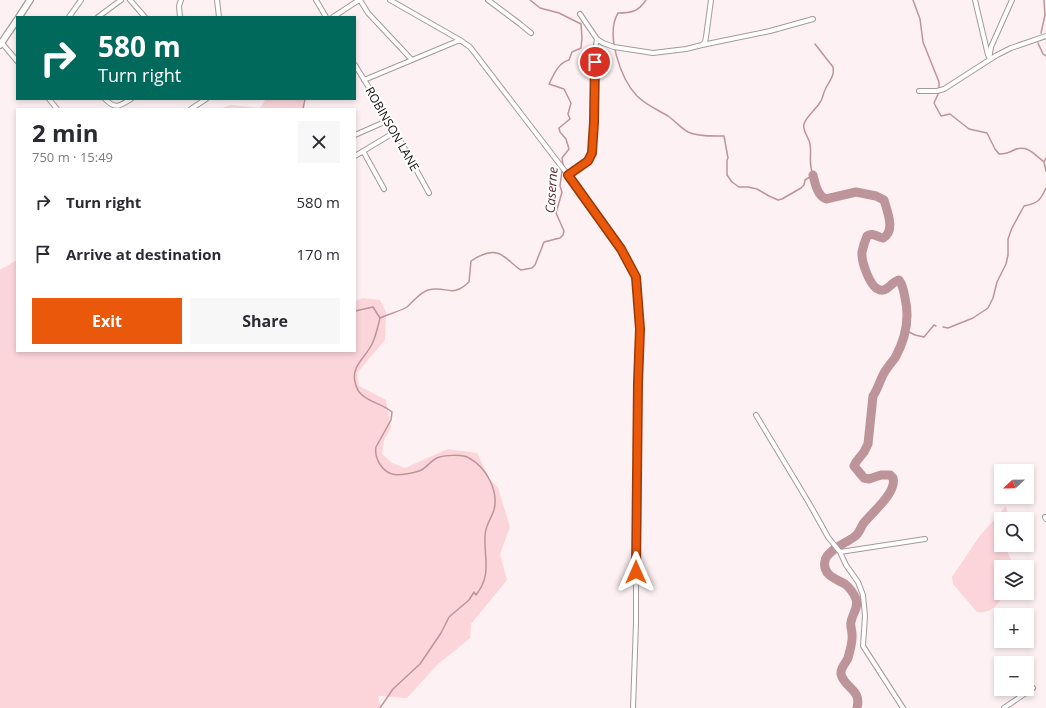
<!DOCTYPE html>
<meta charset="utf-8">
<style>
body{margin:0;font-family:"Open Sans",sans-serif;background:#f7f7f7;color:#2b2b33;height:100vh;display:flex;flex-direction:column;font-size:15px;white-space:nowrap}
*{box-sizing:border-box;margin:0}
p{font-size:13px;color:#7c7c81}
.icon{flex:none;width:22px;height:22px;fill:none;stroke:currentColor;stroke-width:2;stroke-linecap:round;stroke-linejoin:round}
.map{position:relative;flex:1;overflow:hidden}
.drawer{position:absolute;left:16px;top:108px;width:340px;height:244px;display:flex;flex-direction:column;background:#fff;border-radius:0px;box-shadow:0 2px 6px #0003}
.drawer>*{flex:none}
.hud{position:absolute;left:16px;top:16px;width:340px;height:84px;border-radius:0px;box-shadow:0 2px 6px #0003;background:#00695c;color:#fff;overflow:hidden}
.needle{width:26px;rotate:248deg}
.fabs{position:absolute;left:994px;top:464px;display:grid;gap:8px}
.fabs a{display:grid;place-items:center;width:40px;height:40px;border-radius:0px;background:#fff;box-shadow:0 2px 6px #0003;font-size:20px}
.pin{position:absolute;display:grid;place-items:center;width:34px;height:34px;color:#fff;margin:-17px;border:2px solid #fff;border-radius:50%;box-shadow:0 1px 4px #0007}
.me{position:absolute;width:44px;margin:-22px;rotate:0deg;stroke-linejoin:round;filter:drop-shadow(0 0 3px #0008)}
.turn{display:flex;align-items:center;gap:14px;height:84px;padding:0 16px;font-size:18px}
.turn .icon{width:52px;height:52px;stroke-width:2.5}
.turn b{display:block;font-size:28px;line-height:34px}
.round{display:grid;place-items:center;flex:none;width:42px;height:42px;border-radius:0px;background:#f7f7f7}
.overview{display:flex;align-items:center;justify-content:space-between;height:68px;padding:0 16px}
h1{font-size:24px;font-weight:700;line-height:30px}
.primary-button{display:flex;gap:8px;margin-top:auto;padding:8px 16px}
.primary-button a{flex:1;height:46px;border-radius:0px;background:#ea580c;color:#fff;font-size:16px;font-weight:700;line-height:46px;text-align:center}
.primary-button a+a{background:#f7f7f7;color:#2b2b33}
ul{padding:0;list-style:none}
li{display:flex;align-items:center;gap:12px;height:52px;padding:0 16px}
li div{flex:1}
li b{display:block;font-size:15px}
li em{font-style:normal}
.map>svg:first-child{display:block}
.green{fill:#fbd5da}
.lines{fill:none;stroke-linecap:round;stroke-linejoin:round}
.stream{stroke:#bd949a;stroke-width:1.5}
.river{stroke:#bd949a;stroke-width:9}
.street-casing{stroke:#a5999b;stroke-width:6}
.secondary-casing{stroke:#a5999b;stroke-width:8}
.street{stroke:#fff;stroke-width:4}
.secondary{stroke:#fff;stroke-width:5.5}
.route-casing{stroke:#983908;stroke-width:10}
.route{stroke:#ea580c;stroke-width:7}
.labels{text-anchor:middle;stroke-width:4;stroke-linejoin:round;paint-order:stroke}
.street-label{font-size:12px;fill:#0e0a0b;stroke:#fff}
.water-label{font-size:13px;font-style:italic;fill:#5f2934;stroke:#fff}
</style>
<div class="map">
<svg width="1046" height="708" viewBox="0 0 1046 708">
<rect width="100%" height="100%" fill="#fef1f3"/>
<path class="green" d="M266,99H303L304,109H219L231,105L260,108Z
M17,260V351H355V301L363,298L380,300L386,312L385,340L357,373L359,386L386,400L391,427L384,440L382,454L392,463L405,468L448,449L477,453L489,478L498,488L510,527L500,554L507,580L471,624L470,638L437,665L407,698L378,696L381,708H0V270Z
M1006,506L1009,519H1001V545H1008V553L1014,567H1001V593H1006C997,604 993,614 977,612L953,584L952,577L979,537Z"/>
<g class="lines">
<path class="stream" d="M530,0L540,8L559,13L581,24L582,38L581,48L572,52L569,60C558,63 554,74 549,84L564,89L571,103L568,114L570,119L559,128L560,132L566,139L569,149L562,158L563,165
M646,0C638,12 631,13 618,13C605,35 621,79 637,96C646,105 658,110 668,116C675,121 681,128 688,132C698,137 713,136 724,136L728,158L727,160V175L732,182L739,187H748L757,189L769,196L778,200L782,199L801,188L804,185L805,180L813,175C808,162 812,155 810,144C809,137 802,131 804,124C807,116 814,111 819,104C824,97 822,96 825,90C828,82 835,77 833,67L815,44
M913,0L920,19L923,42L939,82V92L934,103L941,116L950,114L969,129L987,133L995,149L999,154C1004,154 1009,153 1014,150C1027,144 1034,154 1044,162
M1041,33L1045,15L1044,0
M1038,43L1043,54L1046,56
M303,109L305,99
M1046,158L1044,162L1046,171
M355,311L373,307L380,318C378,326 376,336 372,344C366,357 351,366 355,382C356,386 357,390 360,393C369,403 382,403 392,412L391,420L376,447C374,458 382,471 392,474C399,476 413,473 419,471C426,469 430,461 437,458C443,455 463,454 469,458C486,467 499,491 494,510C491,519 485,526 485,536C484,558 492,575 476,595L474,592L469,600L449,617L441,633L420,664L393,689L380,708
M380,318C386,315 403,310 407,307C414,301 419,293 428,290C447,285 451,299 469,282L471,261C480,255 493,248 503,256C510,260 514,266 521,270L532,268L535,265L544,242L560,238L563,235L564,231L556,213L562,192L560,186L562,171
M943,327L948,328L973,318L988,308L993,298L997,282L1006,264L1008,255V239L1012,228L1024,206C1038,203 1040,201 1046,188
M905,330L915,335L924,337L934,325L936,326"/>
<path class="river" d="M813,175C815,183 817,195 826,199L856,192L876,196L884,200C887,211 896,231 883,238C876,237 873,232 867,236C865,241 863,247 862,252C861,261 870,288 880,290C888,292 892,281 899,280C903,285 904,292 905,298C910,319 906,338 895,358C891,363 887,368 884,373C880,380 878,389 873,396L868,444L864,452L856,462L854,466L864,478L869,479L881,475H890L893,478C897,493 871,513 863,524C860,529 859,534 854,537C846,543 826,551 825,561C822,575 836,579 845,584C849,587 854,594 856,599C859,608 852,614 851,622C850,626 852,630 852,634C853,642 850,650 848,658C846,663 840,668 841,674C844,688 862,689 857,708"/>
<defs>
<path id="street" d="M130,0L145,17
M217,0L219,17
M316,0L326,17
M360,0L368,13L412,60
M390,0L460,40L470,47L568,175L621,249L636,277L640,329L636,484V623L633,708
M488,0L520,24L531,33
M975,0L988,55
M69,17L81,0
M98,17L121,0
M180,17L179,6L181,0
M333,17L359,0
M597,39L603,43L614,47L653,53L686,49L702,45L705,42L706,37L711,0
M2,43L17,61
M702,45L770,31L813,19
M989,60L991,47L1012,0
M355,65L389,120L429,193
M364,80L460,40
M919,91H937L944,89L997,55L1011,48L1046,36
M49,99L57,109
M105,99C116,110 119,106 131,99
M191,109L206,99
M355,135L389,120
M363,151L384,189
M355,156L395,132
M568,175L588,161L592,153L595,109V50L597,39L580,14
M756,415L809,503L828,537L840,552L925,539
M1045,517L1046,519
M840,552L846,565L858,582L863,595L865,616L863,646L903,708
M1004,708L1033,688"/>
<path id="secondary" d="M19,17L30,0
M0,45L17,20"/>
</defs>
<use href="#street" class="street-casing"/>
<use href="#secondary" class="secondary-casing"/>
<use href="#street" class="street"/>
<use href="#secondary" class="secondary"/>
</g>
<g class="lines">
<defs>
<path id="route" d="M595,62L594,122L592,153L588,161L568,175L621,249L636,277L640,329L638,383L636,572"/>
</defs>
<use href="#route" class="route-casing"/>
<use href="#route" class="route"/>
</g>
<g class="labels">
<g class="street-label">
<text transform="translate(392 129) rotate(60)" y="4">ROBINSON LANE</text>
</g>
<g class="water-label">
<text transform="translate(551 190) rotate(-86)" y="5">Caserne</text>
</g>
</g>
</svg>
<div class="fabs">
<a><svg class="needle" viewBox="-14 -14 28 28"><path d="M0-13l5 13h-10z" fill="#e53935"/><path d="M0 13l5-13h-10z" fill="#7c7c81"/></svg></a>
<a><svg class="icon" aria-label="search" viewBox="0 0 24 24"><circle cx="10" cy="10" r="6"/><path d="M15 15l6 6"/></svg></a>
<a><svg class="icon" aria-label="layers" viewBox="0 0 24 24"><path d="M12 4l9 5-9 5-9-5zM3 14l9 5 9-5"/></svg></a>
<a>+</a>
<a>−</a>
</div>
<div class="pin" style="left:595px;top:62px;background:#d93025"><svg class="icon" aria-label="arrive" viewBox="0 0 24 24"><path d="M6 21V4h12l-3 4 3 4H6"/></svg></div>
<svg class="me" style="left:636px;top:572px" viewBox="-20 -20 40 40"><path d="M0-17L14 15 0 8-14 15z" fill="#ea580c" stroke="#fff" stroke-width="4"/></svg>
<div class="hud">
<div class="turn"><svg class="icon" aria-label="right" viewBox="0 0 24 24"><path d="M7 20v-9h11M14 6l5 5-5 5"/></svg><div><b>580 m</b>Turn right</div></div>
</div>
<section class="drawer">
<div class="overview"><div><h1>2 min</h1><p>750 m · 15:49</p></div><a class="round"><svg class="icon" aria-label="close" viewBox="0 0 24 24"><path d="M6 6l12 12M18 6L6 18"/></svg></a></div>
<ul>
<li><svg class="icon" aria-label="right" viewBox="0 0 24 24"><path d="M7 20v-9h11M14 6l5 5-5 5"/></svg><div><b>Turn right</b></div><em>580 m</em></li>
<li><svg class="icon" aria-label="arrive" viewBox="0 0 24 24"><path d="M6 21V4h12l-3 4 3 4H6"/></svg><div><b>Arrive at destination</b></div><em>170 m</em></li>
</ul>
<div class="primary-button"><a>Exit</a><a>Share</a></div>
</section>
</div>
